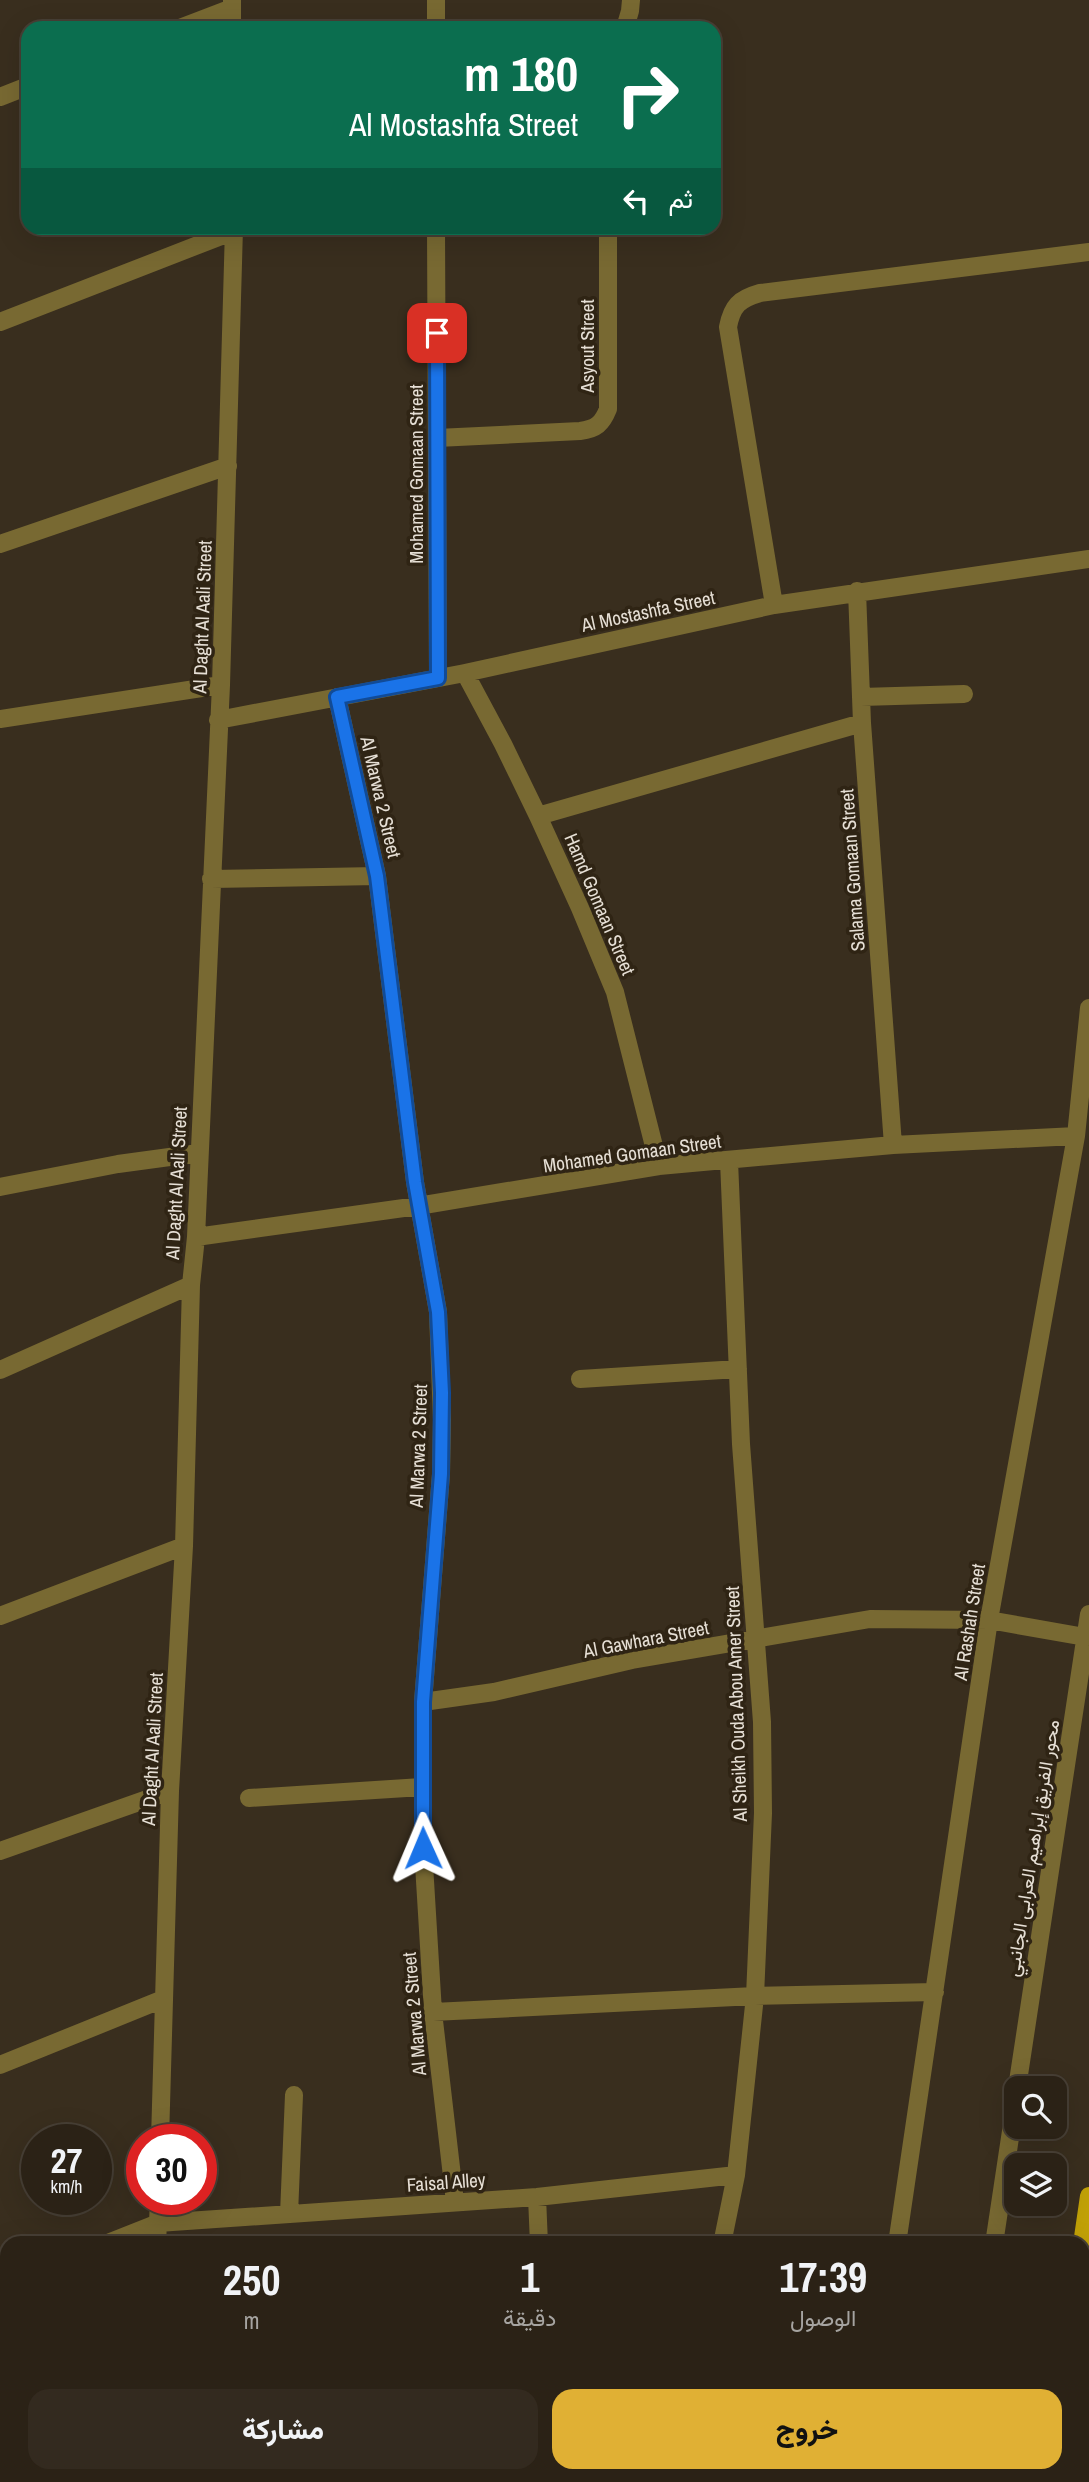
<!DOCTYPE html>
<html lang="ar">
<meta charset="utf-8">
<style>
body{margin:0;font-family:"Archivo Narrow",Vazirmatn,sans-serif;background:#332a1f;color:#f1f3f6;direction:rtl;height:100vh;display:flex;flex-direction:column;font-size:26px;white-space:nowrap}
*{box-sizing:border-box;margin:0}
p{font-size:23px;color:#a6a4a1}
.icon{flex:none;width:38px;height:38px;fill:none;stroke:currentColor;stroke-width:2;stroke-linecap:round;stroke-linejoin:round}
.map{position:relative;flex:1;overflow:hidden;direction:ltr}
.panel{position:absolute;left:0px;top:2236px;width:1090px;height:247px;display:flex;flex-direction:column;background:#2b2216;border-radius:21px 21px 0 0;box-shadow:0 7px 28px #0002,0 0 0 2px #473f35;direction:rtl}
.panel>*{flex:none}
.banner{position:absolute;left:21px;top:21px;width:700px;height:214px;border-radius:21px;box-shadow:0 7px 28px #0002,0 0 0 2px #473f35;direction:rtl;background:#0b6e4f;color:#fff;overflow:hidden}
.fabs{position:absolute;left:1004px;top:2076px;display:grid;gap:14px}
.fabs a{display:grid;place-items:center;width:63px;height:63px;border-radius:14px;background:#2b2216;box-shadow:0 7px 28px #0002,0 0 0 2px #473f35;font-size:35px}
.speed{position:absolute;left:21px;top:2124px;display:flex;gap:14px;font-size:35px;font-weight:700;text-align:center}
.speed>*{display:grid;place-content:center;width:91px;height:91px;border-radius:50%;background:#2b2216;box-shadow:0 7px 28px #0002,0 0 0 2px #473f35;line-height:1}
.speed small{font-size:18px;font-weight:400}
.speed .limit{border:10px solid #d22;background:#fff;color:#111}
.pin{position:absolute;display:grid;place-items:center;width:60px;height:60px;color:#fff;margin:-30px;border-radius:14px;box-shadow:0 4px 10px #0006}
.me{position:absolute;width:77px;margin:-38px;rotate:359deg;stroke-linejoin:round;filter:drop-shadow(0 0 5px #0008)}
.turn{display:flex;align-items:center;gap:24px;height:147px;padding:0 28px;font-size:32px}
.turn .icon{width:91px;height:91px;stroke-width:2.5}
.turn b{display:block;font-size:49px;line-height:60px}
.then{display:flex;align-items:center;height:66px;padding:0 28px;background:#0003;gap:14px;font-size:26px}
.eta{display:flex;justify-content:space-evenly;align-items:center;height:119px;text-align:center}
.eta b{font-size:42px;font-weight:800;line-height:49px}
.button{display:flex;gap:14px;margin-top:auto;padding:14px 28px}
.button a{flex:1;height:80px;border-radius:21px;background:#e0b034;color:#111;font-size:28px;font-weight:800;line-height:80px;text-align:center}
.button a+a{background:#332a1f;color:#f1f3f6}
.map>svg:first-child{display:block}
.lines{fill:none;stroke-linecap:round;stroke-linejoin:round}
.minor{stroke:#786932;stroke-width:18}
.major{stroke:#c1a107;stroke-width:18}
.route-casing{stroke:#114b97;stroke-width:18}
.route{stroke:#1a73e8;stroke-width:12}
.labels{text-anchor:middle;stroke-width:7;stroke-linejoin:round;paint-order:stroke}
.street-label{font-size:19px;fill:#e6dfd5;stroke:#2f2414}
</style>
<div class="map">
<svg width="1089" height="2482" viewBox="0 0 1089 2482">
<rect width="100%" height="100%" fill="#392e1e"/>
<g class="lines">
<path class="minor" d="M232,0V28
M436,0V28
M180,28L232,8
M625,28L630,11L631,0
M0,97L28,86
M436,228L438,678
M0,322L234,231
M437,438L580,431C596,429 602,424 608,409V228
M0,544L228,466
M857,591L862,723L893,1145
M774,605L728,327C732,306 739,299 760,293L1089,252
M465,673L503,744L538,816L580,908L615,992L659,1166
M337,697L377,876L415,1182L438,1312L442,1420L441,1474L423,1702V1848L433,2012L455,2202
M861,697L964,694
M0,719L221,685
M218,720L465,673L774,605L1089,559
M538,816L862,723
M211,879L377,876
M0,1187L118,1164L199,1153
M196,1237L418,1206L659,1166L893,1145L1076,1136
M0,1370L191,1285
M580,1379L738,1369
M0,1616L184,1546
M423,1702L494,1692L632,1660L870,1619L989,1620L1085,1637
M249,1798L422,1787
M0,1851L170,1791
M433,2012L755,1996L935,1992
M0,2065L163,1999
M1017,2088L1089,1614
M160,2140L170,1791L184,1546L191,1285L196,1237L221,685L234,228
M537,2197L539,2244
M289,2214L294,2095
M105,2244L158,2223L537,2197L736,2175
M157,2244L159,2200
M722,2244L736,2175L755,1996L763,1813L762,1722L741,1444L729,1161
M897,2244L989,1620L1076,1136L1089,1008
M994,2244L1017,2091
M0,2284L7,2281
M548,2476V2482
M106,2482L123,2476
M146,2482V2476
M382,2482L383,2476
M861,2482L862,2476
M958,2482V2476"/>
<path class="major" d="M1082,2244L1089,2196
M1045,2482L1046,2476"/>
</g>
<g class="lines">
<defs>
<path id="route" d="M423,1848V1702L441,1474L442,1393L438,1312L415,1182L377,876L337,697L438,678L437,333"/>
</defs>
<use href="#route" class="route-casing"/>
<use href="#route" class="route"/>
</g>
<g class="labels">
<g class="street-label">
<text transform="translate(587 346) rotate(-90)" y="7">Asyout Street</text>
<text transform="translate(416 474) rotate(-90)" y="7">Mohamed Gomaan Street</text>
<text transform="translate(648 611) rotate(-12)" y="7">Al Mostashfa Street</text>
<text transform="translate(202 617) rotate(-88)" y="7">Al Daght Al Aali Street</text>
<text transform="translate(381 797) rotate(77)" y="7">Al Marwa 2 Street</text>
<text transform="translate(852 870) rotate(-94)" y="7">Salama Gomaan Street</text>
<text transform="translate(600 904) rotate(67)" y="7">Hamd Gomaan Street</text>
<text transform="translate(632 1153) rotate(-8)" y="7">Mohamed Gomaan Street</text>
<text transform="translate(176 1183) rotate(-87)" y="7">Al Daght Al Aali Street</text>
<text transform="translate(418 1446) rotate(-88)" y="7">Al Marwa 2 Street</text>
<text transform="translate(969 1622) rotate(-81)" y="7">Al Rashah Street</text>
<text transform="translate(646 1639) rotate(-11)" y="7">Al Gawhara Street</text>
<text transform="translate(736 1704) rotate(-92)" y="7">Al Sheikh Ouda Abou Amer Street</text>
<text transform="translate(152 1749) rotate(-87)" y="7">Al Daght Al Aali Street</text>
<text transform="translate(1032 1848) rotate(-81)" y="7">محور الفريق إبراهيم العرابى الجانبي</text>
<text transform="translate(414 2014) rotate(-95)" y="7">Al Marwa 2 Street</text>
<text transform="translate(446 2182) rotate(-4)" y="7">Faisal Alley</text>
</g>
</g>
</svg>
<div class="fabs">
<a><svg class="icon" aria-label="search" viewBox="0 0 24 24"><circle cx="10" cy="10" r="6"/><path d="M15 15l6 6"/></svg></a>
<a><svg class="icon" aria-label="layers" viewBox="0 0 24 24"><path d="M12 4l9 5-9 5-9-5zM3 14l9 5 9-5"/></svg></a>
</div>
<div class="speed"><div>27<small>km/h</small></div><div class="limit">30</div></div>
<div class="pin" style="left:437px;top:333px;background:#d93025"><svg class="icon" aria-label="arrive" viewBox="0 0 24 24"><path d="M6 21V4h12l-3 4 3 4H6"/></svg></div>
<svg class="me" style="left:423px;top:1848px" viewBox="-20 -20 40 40"><path d="M0-17L14 15 0 8-14 15z" fill="#1a73e8" stroke="#fff" stroke-width="4"/></svg>
<div class="banner">
<div class="turn"><svg class="icon" aria-label="right" viewBox="0 0 24 24"><path d="M7 20v-9h11M14 6l5 5-5 5"/></svg><div><b>180 m</b>Al Mostashfa Street</div></div>
<div class="then">ثم<svg class="icon" aria-label="left" viewBox="0 0 24 24"><path d="M17 20v-9H6M10 6l-5 5 5 5"/></svg></div>
</div>
<section class="panel">
<div class="eta">
<div><b>17:39</b><p>الوصول</p></div>
<div><b>1</b><p>دقيقة</p></div>
<div><b>250</b><p>m</p></div>
</div>
<div class="button"><a>خروج</a><a>مشاركة</a></div>
</section>
</div>
